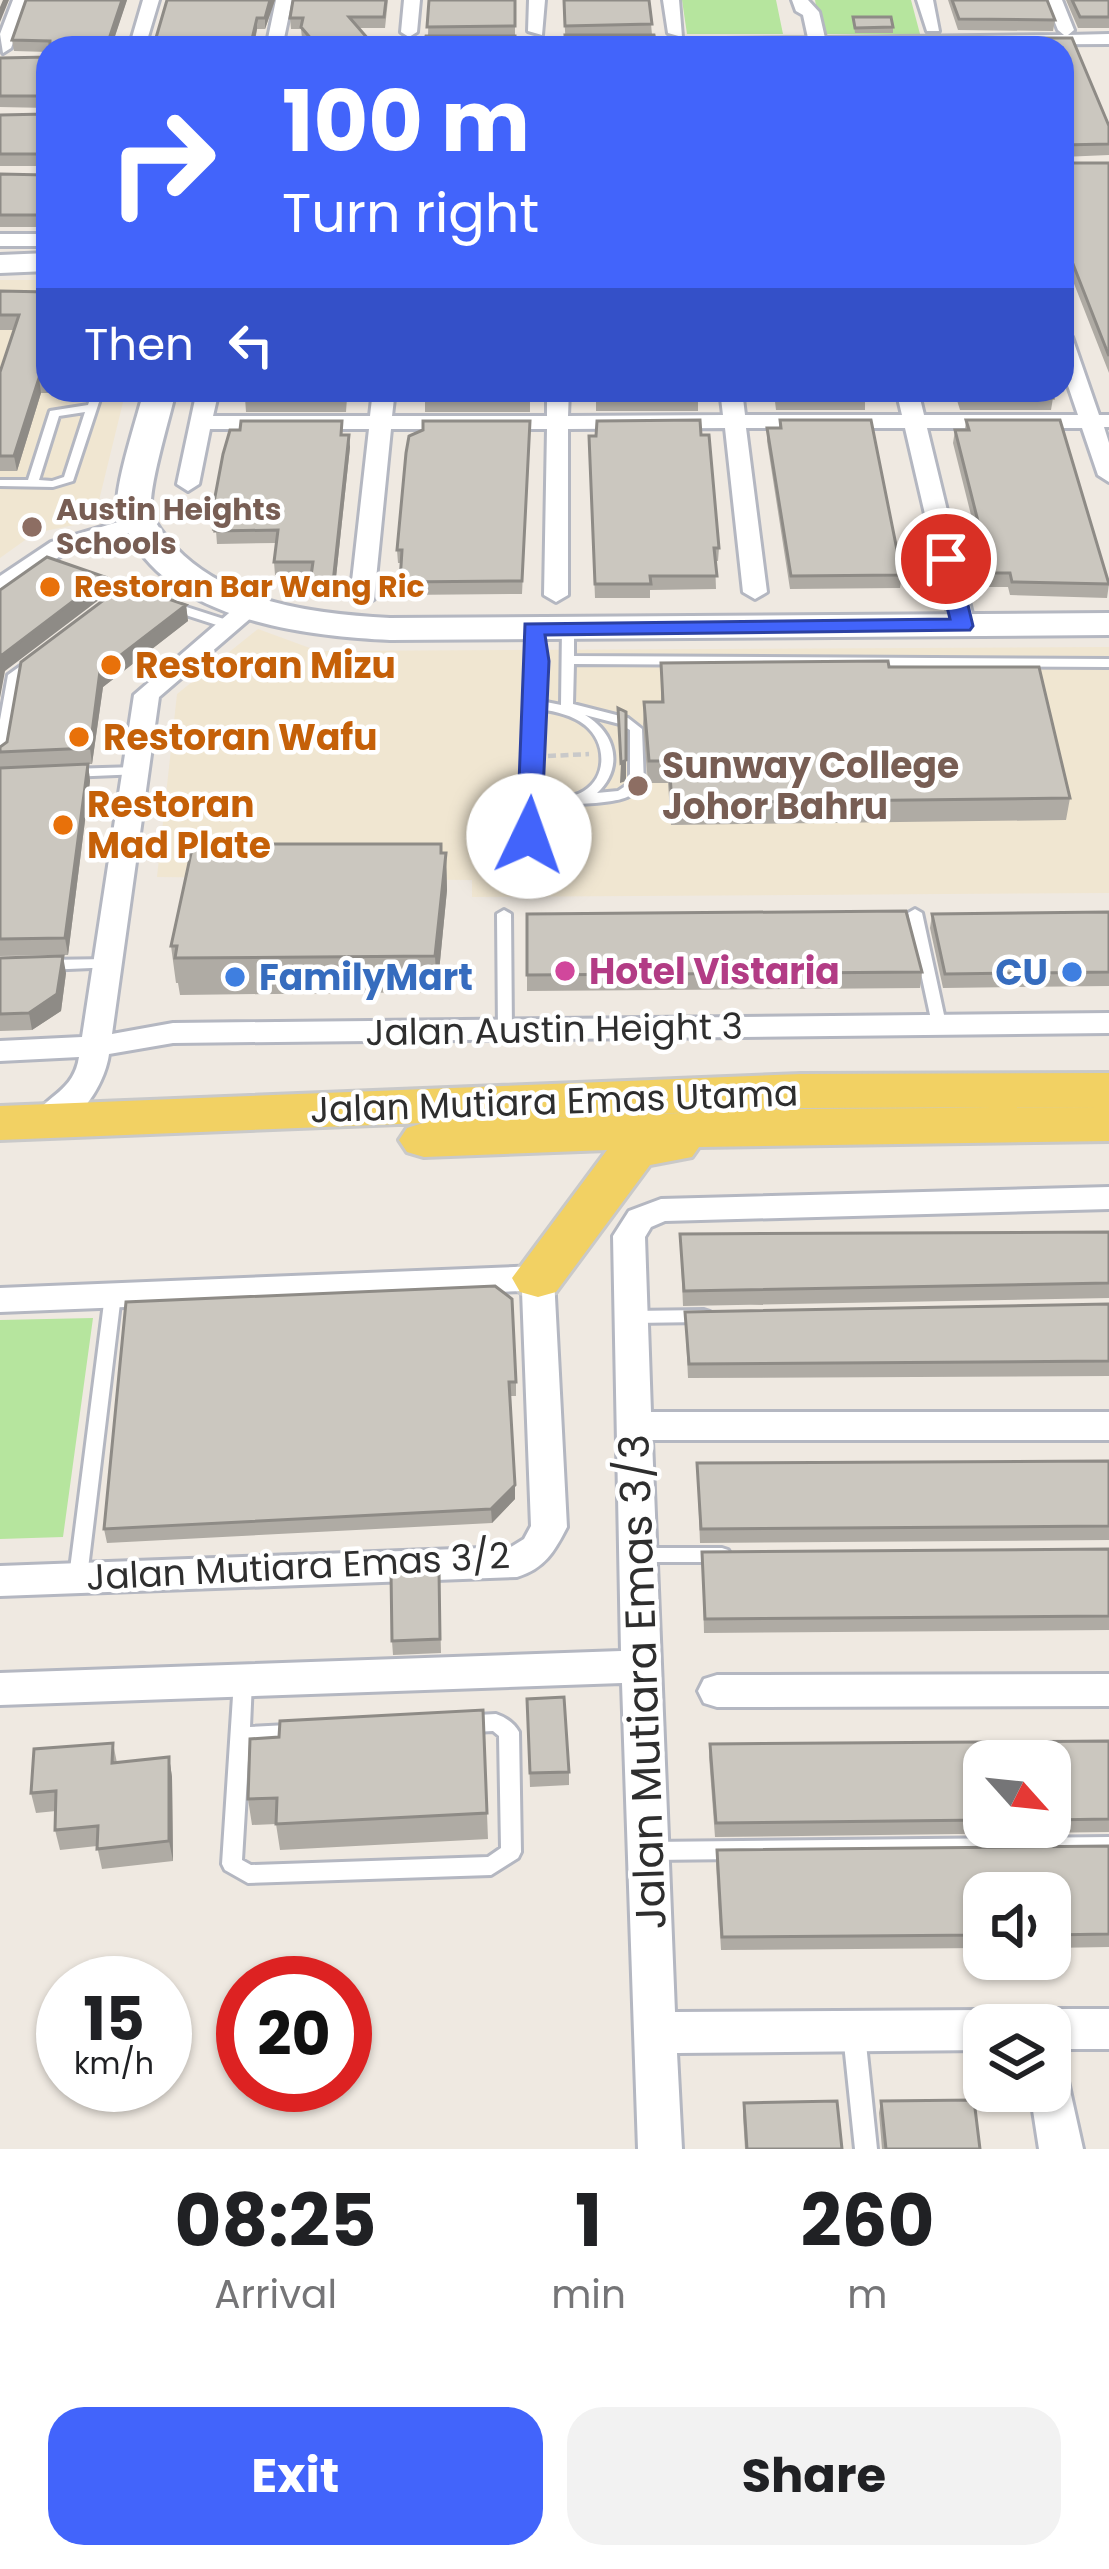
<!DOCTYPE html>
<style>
body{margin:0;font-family:Poppins,sans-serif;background:#f2f2f2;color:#202124;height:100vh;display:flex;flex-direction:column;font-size:45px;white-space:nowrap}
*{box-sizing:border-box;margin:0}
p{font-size:39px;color:#757577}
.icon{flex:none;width:66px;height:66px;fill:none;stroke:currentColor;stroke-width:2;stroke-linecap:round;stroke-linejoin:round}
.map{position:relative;height:2149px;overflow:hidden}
.drawer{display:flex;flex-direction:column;background:#fff;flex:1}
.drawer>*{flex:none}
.guide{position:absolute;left:36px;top:36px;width:1038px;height:366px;border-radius:36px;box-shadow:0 3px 9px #0004;background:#4264fb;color:#fff;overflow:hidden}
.needle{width:78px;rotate:117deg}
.fabs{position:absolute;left:963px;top:1740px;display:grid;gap:24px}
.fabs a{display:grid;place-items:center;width:108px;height:108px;border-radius:24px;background:#fff;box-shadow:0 3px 9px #0004;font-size:60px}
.speed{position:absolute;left:36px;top:1956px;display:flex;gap:24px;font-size:60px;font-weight:700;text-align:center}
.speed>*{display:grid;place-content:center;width:156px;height:156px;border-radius:50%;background:#fff;box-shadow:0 3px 9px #0004;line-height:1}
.speed small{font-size:30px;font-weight:400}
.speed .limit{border:18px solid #d22;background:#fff;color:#111}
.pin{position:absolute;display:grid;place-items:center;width:102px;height:102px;color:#fff;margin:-51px;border:6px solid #fff;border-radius:50%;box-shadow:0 3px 12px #0007}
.me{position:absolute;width:132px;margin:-66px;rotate:3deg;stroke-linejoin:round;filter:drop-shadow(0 0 9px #0008)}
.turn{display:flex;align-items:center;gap:42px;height:252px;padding:0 48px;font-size:54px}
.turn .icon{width:156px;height:156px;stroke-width:2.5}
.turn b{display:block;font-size:84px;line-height:102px}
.then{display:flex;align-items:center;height:114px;padding:0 48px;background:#0003;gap:24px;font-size:45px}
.eta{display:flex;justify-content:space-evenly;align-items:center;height:204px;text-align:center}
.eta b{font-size:72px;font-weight:700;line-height:84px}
.primary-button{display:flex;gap:24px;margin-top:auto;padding:24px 48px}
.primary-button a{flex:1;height:138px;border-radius:36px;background:#4264fb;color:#fff;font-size:48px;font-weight:700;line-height:138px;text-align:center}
.primary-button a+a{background:#f2f2f2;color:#202124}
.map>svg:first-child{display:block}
.education{fill:#f0e6d1}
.green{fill:#b6e59e}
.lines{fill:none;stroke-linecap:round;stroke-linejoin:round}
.lane-casing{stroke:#b4b7c1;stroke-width:6}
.street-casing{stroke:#b4b7c1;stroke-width:6}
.secondary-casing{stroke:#b4b7c1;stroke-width:6}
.primary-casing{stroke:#c9c9c9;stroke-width:6}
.path{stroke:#c9c9c9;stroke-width:4.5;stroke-dasharray:8 4.5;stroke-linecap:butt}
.lane{fill:#fff;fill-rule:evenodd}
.street{fill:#fff;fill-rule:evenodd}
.secondary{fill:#fff;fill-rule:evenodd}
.primary{fill:#f2d163;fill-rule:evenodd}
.wall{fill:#afaba4;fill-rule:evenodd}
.shaded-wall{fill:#8e8b86}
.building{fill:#cbc7bf;stroke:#8e8b86;stroke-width:3}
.route{fill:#4264fb;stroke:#2b41a3;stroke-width:3}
.education-dot{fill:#8d6e63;stroke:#fff;stroke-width:4.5}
.food-dot{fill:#e8710a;stroke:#fff;stroke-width:4.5}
.hotel-dot{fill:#d1479c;stroke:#fff;stroke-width:4.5}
.shop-dot{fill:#3f7fe0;stroke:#fff;stroke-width:4.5}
.labels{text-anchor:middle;stroke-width:9;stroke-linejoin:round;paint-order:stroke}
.far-education-label{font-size:30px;font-weight:bold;fill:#785e54;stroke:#fff;text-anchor:start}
.far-food-label{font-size:30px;font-weight:bold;fill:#c56008;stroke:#fff;text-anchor:start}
.food-label{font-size:36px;font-weight:bold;fill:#c56008;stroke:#fff;text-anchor:start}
.education-label{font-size:36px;font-weight:bold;fill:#785e54;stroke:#fff;text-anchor:start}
.hotel-label{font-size:36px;font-weight:bold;fill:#b23c85;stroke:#fff;text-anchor:start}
.shop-label{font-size:36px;font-weight:bold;fill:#366cbe;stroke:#fff;text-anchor:end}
.street-label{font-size:36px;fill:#2e2e2e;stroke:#fff}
.near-street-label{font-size:42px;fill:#2e2e2e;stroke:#fff}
</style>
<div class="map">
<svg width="1109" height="2149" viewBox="0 0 1109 2149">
<rect width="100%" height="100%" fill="#efe9e1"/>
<path class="education" d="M0,280H48V390H126L94,521L35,533L0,558Z
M258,629L318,651L1109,647V893L472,897V880L157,877L177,694Z"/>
<path class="green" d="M682,0H776L783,34H687Z
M815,0H911L920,34H821Z
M93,1318L63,1537L0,1539V1320Z"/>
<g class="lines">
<defs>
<path id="lane" d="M93,390H103L73,481L53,487L0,486V480H28L50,411L88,405ZM85,412L64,477L52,481L39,480L59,416Z
M171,602L230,621L232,624L226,628L167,609L165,606Z
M533,624L539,628L543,661L541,701L561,705L562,628L568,624L574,628V656L1109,659V667L574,664L573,704L628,718L642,729L644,785C639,789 633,794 627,797C609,805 557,805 537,803L534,872L527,876L520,872L531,661L527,628ZM541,709C557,712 572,715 585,725C606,742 608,776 584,791C570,800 553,796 537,795ZM585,715L620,724L630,730V783L618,791L597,793C624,768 616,733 585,715Z
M33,657L39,661L20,676L6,758L0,762V720L8,675Z
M136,767L141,768L143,771L141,774L69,777L62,773L69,769Z
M915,909L922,913L946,1024L939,1029L932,1024L908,913Z
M504,910L511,914L512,1031L505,1036L498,1031L497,914Z
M110,959L115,961L117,964L115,967L45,970L38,965L45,960Z
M113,1289L119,1291L121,1295L87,1577L84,1582L78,1585L72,1582L69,1577L105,1295L107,1291Z
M704,1310L710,1312L712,1316L710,1320L704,1322L632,1323L626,1321L624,1317L626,1313L632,1311Z
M638,1548H722L728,1550L731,1555L728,1560L722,1562H638L632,1560L629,1555L632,1550Z
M243,1673L250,1675L252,1681L250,1727L496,1714C505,1717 514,1723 519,1732L521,1852L518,1858L491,1875L248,1883L225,1870L222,1864L234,1681L236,1675ZM493,1731L499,1736L501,1848L488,1857L251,1865L242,1860L249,1744Z
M1109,1837V1855L650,1860L643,1857L640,1851L643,1845L650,1842Z
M854,2024L861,2027L865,2034L877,2149H855L843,2034L847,2027Z"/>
<path id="street" d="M13,0H29L11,48L3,53L0,34Z
M143,0H159L145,47L129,48Z
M276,0H292L282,48H266Z
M404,0H420L417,32L409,37L401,32Z
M529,0H545L542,35L528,31Z
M663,0H679L682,37L668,33Z
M792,0H808L819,12L825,38L1064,35L1058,30L1046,0H1062L1074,30L1068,35L1109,34V44L387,48L395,43L808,38L803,15L796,11Z
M917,0H933L939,31H927Z
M0,234H48V246H0Z
M1062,331L1072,337L1099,415H1109V427H1104L1109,443V482L1098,475L1082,428H927L975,626L963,633L951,626L905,428H746L767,592L755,599L743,592L725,428L568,429V595L556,602L544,595L547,429H391L374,599L362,606L350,599L369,429H210L199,484L188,491L177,484L197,390H219L213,416H370L373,390H395L392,416H547V390H569L568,416L723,415L720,390H742L745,415H902L896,390H918L924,415H1078L1062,368Z
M138,516L149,523L146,528L67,552L0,594V576L51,542Z
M251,599L263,606L259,611L159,697L112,1034L173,1023L1109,1013V1033L173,1043L109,1054C105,1086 72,1139 34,1128L30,1120C47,1095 74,1091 79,1057L0,1061V1041L82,1037L134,695L243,601Z
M1109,1187V1209L665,1221L651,1227L645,1237L651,1412H1109V1440H652L675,2012L984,2010L999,2016L1003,2025H984V2050L677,2053L682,2149H638L622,1683L0,1705V1673L621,1651L613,1236L629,1211L661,1199Z
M538,1266L550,1269L554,1278L567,1527C554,1552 545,1568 517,1577L0,1596V1566L511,1547L524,1539L531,1526L522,1291L0,1312V1288Z
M1109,1674V1706L717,1707L704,1703L698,1691L704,1679L717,1675Z
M1050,2009H1109V2049H1050V2025H1031L1035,2015Z
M1050,2062L1065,2068L1083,2149H1039L1030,2091H1050Z"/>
<path id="secondary" d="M48,253V271L0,273V255Z
M144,390H176C170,417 149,485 151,508C152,521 166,538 175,547C229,604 316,614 390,618L1109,613V635L390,640C304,636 171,620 128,532C125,525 118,515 117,507C116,480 137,419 144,390Z"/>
<path id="primary" d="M1109,1073V1107L801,1108L488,1120L790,1109L1109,1107V1141L699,1147L692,1157L650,1165L556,1292L538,1297L520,1292L512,1278L607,1150L424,1157L407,1152L399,1140L407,1128L423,1123L0,1140V1106L801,1074Z"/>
</defs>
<use href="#lane" class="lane-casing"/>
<use href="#street" class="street-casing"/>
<use href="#secondary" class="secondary-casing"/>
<use href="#primary" class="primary-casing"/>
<path class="path" d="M548,756L589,754"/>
<use href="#lane" class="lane"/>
<use href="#street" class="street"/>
<use href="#secondary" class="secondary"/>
<use href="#primary" class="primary"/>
</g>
<path class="wall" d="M26,0H127L111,48H48V52L14,51L12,40Z
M275,0L265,29H257L254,48H153Z
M388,0L385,28H359L376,48H310L302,38L301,29H291L290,18Z
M429,0H515V46H566L563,0H649L652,35H654L656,45H673V48H423L428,36Z
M948,0H1047L1055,20L1053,31L958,30Z
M1066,0H1109V28H1078Z
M853,17L893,27V33H855Z
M996,38H1072L1109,126V155L1062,157V48H995Z
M48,57V166H0V115L46,114L48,108L0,107V58Z
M1062,161L1064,163H1109V373L1062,253Z
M48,169V227H0V174L46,175Z
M0,291L48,292V390H75L74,393H41L17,471H0V372L14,330H0Z
M237,390H358V398H347L346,412H246L245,398H238Z
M413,390H530V412H425V398H414Z
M586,390H706V396H698V411H596V397H586Z
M762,390H865V410H776L774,393H762Z
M940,390H1051L1053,398L1051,410H960L956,397H942Z
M780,420L902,575L900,588L790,589L767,441V428H779Z
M966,420L1109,584L1107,598L1010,595L1008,587H989L953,443L955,430H965Z
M530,421L522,594L401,595V563H398L397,550Z
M343,435L350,447L334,596H311V574L275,575L274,562L276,543L217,544L216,531H212L211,518Z
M701,435L719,548L718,561H715L716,589L650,590V598H595L589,449Z
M186,605L188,621L103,687L92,764H88L90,781L68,955L0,956V747Z
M661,663L889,667L1070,798L1066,820L671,825L668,783H648L643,724L644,702H661Z
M441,853H446L447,890L437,992L180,995L178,983H176L171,946Z
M1109,912V986L943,988L930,928L932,914Z
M527,914L922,972L920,988L527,991Z
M0,958L66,973L61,1011L32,1030L0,1031Z
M1109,1232V1298L683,1306L680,1234Z
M126,1302L516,1382V1396H510L515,1499L492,1523L107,1543L104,1529Z
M1109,1304V1376L688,1378L685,1312Z
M1109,1461V1540L700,1543L697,1463Z
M1109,1549V1630L704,1633L702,1552Z
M439,1570L441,1653L393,1655L392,1641Z
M527,1699L569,1772V1785L530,1787Z
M483,1710L488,1839L280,1850L276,1824L252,1825L248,1799L279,1737Z
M1109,1741V1832L715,1837L709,1757L710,1744ZM984,1761H1050V1827H984Z
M113,1743L117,1763L169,1757L172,1777L173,1861L102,1869L97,1846L60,1850L55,1830L56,1811L36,1813L31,1793Z
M1109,1846V1947L1050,1948V1893H984V1948L721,1950L716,1864L717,1850Z
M881,2101L980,2149H882L879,2113Z
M744,2103L842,2149H745L743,2116Z"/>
<path class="shaded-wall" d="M3,0H9L0,22V7Z
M122,0H127L111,48H106Z
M270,0H275L265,29V18Z
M257,18V29L253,48L252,39Z
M39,378L41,393L17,471L14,456Z
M349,435L350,447L334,596L333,583Z
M105,577L108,593L5,671L0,698V667L2,655Z
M186,605L188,621L103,687L92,764L90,748L100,671Z
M626,760V781L620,783L621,763Z
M88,764L90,781L68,955L65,938Z
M446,853L447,890L437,992L435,956Z
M63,956L66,973L61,1011L32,1030L29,1013Z
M515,1485V1499L492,1523L491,1509Z
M169,1757L172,1777L173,1861L169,1841Z"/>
<path class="building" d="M26,0H122L106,48H50V41L12,40Z
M167,0H270L265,18H257L252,39H216L213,48H153Z
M293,0H386L384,17H349L376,48H319L301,27L303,18H290Z
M429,0H515V26L427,27Z
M564,0H649L652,24L565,26Z
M952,0H1047L1055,20L959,19Z
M1072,0H1109V17H1080Z
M853,17H891L893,27L855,28Z
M565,35H654L656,45H673V48H423L426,36H515V46H566Z
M996,38H1072L1109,126V144L1062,145V48H999Z
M860,39H897L899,48H862Z
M48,57V96H0V58Z
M48,105V155L46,154H0V115L46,114Z
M1062,161L1064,163H1109V356L1062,236Z
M48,169V215H0V174L46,175Z
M0,291L48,292V378H39L14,456H0V372L19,315H0Z
M246,390H346L345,397H244Z
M425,390H530V397H425Z
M596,390H698V398L597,399Z
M776,390H865L867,398H777Z
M959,390H1051L1053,398H961Z
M700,420L701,435H709L719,548H714L717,576H650L651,584H595L589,436H596L597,421Z
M780,420H871L902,575L791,576L767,428H781Z
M966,420H1060L1109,584L1012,582L1010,573H991L955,430H969Z
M241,421H342L341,435H349L333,583H310L313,562H274L278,530L215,531L218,518H211L223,454L230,430H240Z
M423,421H530L522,581L400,582L402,550H397L406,453L409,436L423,430Z
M47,557L105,577L2,655L0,667V590Z
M125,584L186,605L100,671L90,748L0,752V747L7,742L21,662Z
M888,661L889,667H1039L1070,798L672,803L669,761H649L644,702H663L661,663Z
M618,708L626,712V760L621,763Z
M88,764L65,938L0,939V768Z
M193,844H441V853H446L435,956L175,958L177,946H171Z
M906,911L922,972L527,975V914Z
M1109,912V972L945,974L932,914Z
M63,956L57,994L29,1013L0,1014V958Z
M1109,1232V1283L684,1291L680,1234Z
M495,1286L512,1299L516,1382H509L515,1485L491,1509L104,1529L126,1302Z
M1109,1304V1361L689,1364L685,1312Z
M1109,1461V1526L701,1529L697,1463Z
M1109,1549V1616L705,1619L702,1552Z
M439,1570L440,1639L392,1641L391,1572Z
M564,1697L569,1772L530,1773L527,1699Z
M483,1710L487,1813L276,1824L277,1798L248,1799L250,1739L279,1737L280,1721Z
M1109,1741V1819L1050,1820V1761H984V1820L716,1823L710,1744Z
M113,1743L112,1763L169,1757V1841L97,1849L98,1826L55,1830L56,1791L31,1793L34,1749Z
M1109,1846V1934L1050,1935V1893H984V1935L722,1937L717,1850Z
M974,2100L980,2149H886L881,2101Z
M837,2101L842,2149H747L744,2103Z"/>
<path class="route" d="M946,553L957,559L973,626L970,630L545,635L549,661L541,836L529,843L517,836L525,624L950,619L935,559Z"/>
<g class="education-dot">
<circle cx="32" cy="527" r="12"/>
<circle cx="638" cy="786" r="12"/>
</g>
<g class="food-dot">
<circle cx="50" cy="587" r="12"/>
<circle cx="111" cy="665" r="12"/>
<circle cx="79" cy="737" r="12"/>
<circle cx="63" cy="825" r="12"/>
</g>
<circle class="hotel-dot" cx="565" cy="971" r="12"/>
<g class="shop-dot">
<circle cx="1072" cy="972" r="12"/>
<circle cx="235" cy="977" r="12"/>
</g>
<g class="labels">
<g class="far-education-label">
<text x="56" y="520">Austin Heights<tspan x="56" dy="34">Schools</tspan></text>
</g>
<g class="far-food-label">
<text x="74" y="597">Restoran Bar Wang Ric</text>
</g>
<g class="food-label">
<text x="135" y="678">Restoran Mizu</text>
<text x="103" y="750">Restoran Wafu</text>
<text x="87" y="817">Restoran<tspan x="87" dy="41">Mad Plate</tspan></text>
</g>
<g class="education-label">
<text x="662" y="778">Sunway College<tspan x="662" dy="41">Johor Bahru</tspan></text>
</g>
<g class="hotel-label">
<text x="589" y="984">Hotel Vistaria</text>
</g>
<g class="shop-label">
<text x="1048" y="985">CU</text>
<text x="259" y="990" text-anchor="start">FamilyMart</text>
</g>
<g class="street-label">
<text transform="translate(554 1029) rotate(-1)" y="13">Jalan Austin Height 3</text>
<text transform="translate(554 1101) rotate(-2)" y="13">Jalan Mutiara Emas Utama</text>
<text transform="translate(298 1566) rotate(-3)" y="13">Jalan Mutiara Emas 3/2</text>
</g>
<g class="near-street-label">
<text transform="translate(642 1682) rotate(-92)" y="15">Jalan Mutiara Emas 3/3</text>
</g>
</g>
</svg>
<div class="fabs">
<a><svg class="needle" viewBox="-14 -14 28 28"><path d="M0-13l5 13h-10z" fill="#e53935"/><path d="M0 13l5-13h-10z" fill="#757577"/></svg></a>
<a><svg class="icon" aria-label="sound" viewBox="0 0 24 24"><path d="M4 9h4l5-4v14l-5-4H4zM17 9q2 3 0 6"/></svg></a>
<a><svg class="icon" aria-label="layers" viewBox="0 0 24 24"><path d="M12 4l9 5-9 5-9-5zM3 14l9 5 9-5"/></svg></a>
</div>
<div class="speed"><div>15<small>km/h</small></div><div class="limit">20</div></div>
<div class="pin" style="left:946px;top:559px;background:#d93025"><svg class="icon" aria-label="arrive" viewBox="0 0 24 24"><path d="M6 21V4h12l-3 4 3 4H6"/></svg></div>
<svg class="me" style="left:529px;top:836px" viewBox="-20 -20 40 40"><circle r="19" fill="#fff"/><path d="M0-13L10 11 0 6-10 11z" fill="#4264fb"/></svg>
<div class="guide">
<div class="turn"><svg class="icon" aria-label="right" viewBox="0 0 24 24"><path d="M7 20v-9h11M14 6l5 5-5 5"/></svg><div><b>100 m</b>Turn right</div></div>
<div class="then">Then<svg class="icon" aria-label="left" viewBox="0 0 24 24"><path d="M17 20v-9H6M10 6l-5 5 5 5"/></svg></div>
</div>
</div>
<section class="drawer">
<div class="eta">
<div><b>08:25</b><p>Arrival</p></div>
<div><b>1</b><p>min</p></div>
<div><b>260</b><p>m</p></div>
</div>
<div class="primary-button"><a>Exit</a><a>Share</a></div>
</section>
